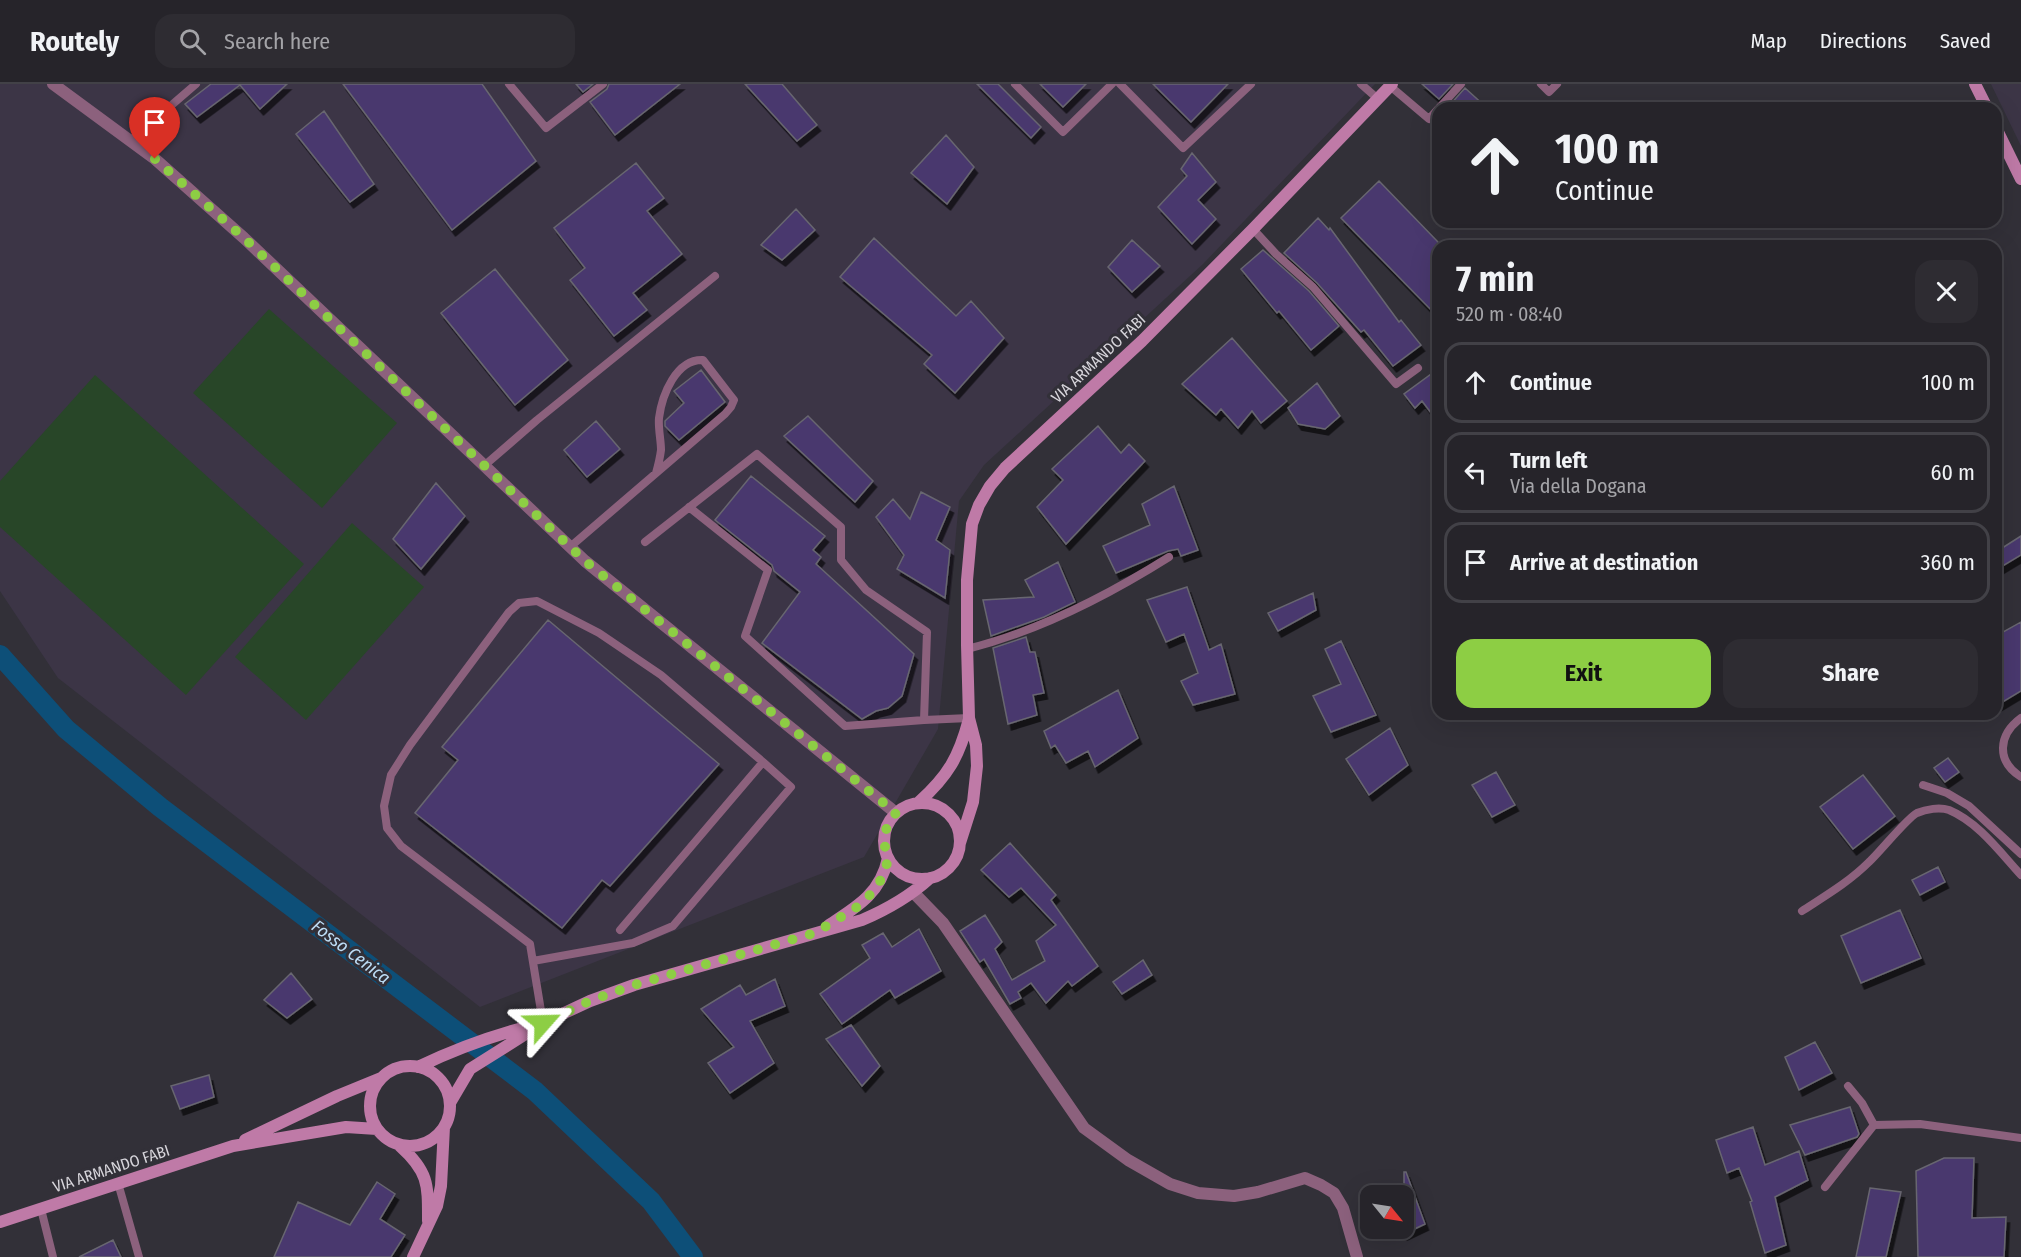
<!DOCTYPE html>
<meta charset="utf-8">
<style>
body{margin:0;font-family:"Fira Sans Condensed",sans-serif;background:#2e2c32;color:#f1f3f6;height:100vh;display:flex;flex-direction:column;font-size:22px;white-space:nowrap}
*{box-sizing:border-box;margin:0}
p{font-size:20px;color:#a4a4a8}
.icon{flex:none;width:33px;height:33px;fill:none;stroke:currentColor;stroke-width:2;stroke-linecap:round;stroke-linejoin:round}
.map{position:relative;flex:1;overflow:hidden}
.sheet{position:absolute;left:1432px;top:156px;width:570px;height:480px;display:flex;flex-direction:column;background:#26242a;border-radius:18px;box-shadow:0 6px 24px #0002,0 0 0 2px #424147}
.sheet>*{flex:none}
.guide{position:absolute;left:1432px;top:18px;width:570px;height:126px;border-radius:18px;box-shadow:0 6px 24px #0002,0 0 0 2px #424147;background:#26242a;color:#f1f3f6;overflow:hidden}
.needle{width:39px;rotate:120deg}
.controls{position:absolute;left:1360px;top:1101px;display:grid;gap:12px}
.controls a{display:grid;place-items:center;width:54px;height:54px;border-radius:12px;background:#26242a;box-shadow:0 6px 24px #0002,0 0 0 2px #424147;font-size:30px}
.pin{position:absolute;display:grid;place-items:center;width:51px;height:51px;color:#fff;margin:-62px -26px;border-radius:50% 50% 50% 0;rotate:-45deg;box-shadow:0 0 6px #0007}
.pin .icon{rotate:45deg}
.me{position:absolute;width:66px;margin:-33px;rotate:65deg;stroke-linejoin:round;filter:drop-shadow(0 0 4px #0008)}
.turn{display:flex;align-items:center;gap:21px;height:126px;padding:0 24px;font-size:27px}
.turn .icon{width:78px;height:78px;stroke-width:2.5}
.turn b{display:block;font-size:42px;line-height:51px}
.round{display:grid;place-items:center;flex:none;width:63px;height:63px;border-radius:18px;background:#2e2c32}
.summary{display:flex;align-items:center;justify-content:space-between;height:102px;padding:0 24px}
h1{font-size:36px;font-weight:700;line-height:45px}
.button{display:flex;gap:12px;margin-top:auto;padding:12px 24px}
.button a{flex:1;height:69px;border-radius:18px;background:#8dce44;color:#111;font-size:24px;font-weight:700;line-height:69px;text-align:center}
.button a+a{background:#2e2c32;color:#f1f3f6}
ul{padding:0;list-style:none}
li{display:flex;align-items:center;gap:18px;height:81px;margin:0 12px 9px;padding:0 12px;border:3px solid #424147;border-radius:18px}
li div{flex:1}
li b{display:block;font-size:22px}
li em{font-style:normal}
header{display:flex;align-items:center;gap:36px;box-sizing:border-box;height:84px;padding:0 30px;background:#26242a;border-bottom:2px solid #424147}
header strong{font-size:28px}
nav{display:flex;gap:33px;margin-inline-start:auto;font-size:21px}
.search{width:420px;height:54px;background:#2e2c32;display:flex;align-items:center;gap:15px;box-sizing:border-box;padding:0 21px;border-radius:18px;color:#a4a4a8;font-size:22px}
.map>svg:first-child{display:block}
.industrial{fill:#3c3546}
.green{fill:#284628}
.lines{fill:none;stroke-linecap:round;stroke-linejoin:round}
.canal{stroke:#0d4f78;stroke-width:20}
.building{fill:#48386e;stroke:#686670;stroke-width:1.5;filter:url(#shadow)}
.lane{stroke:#8c617d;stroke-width:8}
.street{stroke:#8c617d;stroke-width:12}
.secondary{stroke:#bf7aa7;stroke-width:12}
.route{stroke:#8dce44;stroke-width:10;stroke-dasharray:0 18}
.labels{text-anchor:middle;stroke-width:6;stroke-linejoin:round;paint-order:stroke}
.street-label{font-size:16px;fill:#d7d5db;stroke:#323038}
.water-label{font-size:18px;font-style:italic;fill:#bdddf6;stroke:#323038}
</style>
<header>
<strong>Routely</strong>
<div class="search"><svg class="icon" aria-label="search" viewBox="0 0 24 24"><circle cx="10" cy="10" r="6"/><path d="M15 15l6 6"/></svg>Search here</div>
<nav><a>Map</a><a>Directions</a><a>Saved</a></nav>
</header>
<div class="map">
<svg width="2021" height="1173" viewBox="0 0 2021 1173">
<defs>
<filter id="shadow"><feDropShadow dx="3.5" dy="6" stdDeviation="0" flood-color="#0009"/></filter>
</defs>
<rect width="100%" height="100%" fill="#323038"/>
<path class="industrial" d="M0,0H1375L1203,180L984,381L959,417L938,645L864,773L480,923L58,594L0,507Z
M1991,0H2021V62Z"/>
<path class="green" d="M269,225L397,339L322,424L193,309Z
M95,291L304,480L186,611L0,443V397Z
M352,439L424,503L306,636L235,573Z"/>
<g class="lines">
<path class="canal" d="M0,571L66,645L160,723L535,1007L651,1117L693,1173"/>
</g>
<path class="building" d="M211,0H287L260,25L240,1L197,33L185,20Z
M343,0H482L536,77L452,146Z
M576,0H593L583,8Z
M609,0H680L615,51L590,18L607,5Z
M745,0H782L817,41L797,57Z
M977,0H998L1041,43L1031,54Z
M1040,0H1086L1063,23Z
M1153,0H1228L1191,38Z
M1422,0H1453L1439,15Z
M1465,4L1487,24L1448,23Z
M324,27L374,100L350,118L296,50Z
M946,51L974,83L947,120L911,89Z
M1192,69L1216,98L1198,116L1216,135L1192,160L1158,123L1187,92L1181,85Z
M636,79L664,114L647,127L682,170L633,209L647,226L614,252L570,196L585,184L554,144Z
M1379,97L1438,158V233L1341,134Z
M796,125L815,146L782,176L761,161Z
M1318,134L1329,146L1330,144L1399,238L1401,236L1421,261L1393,282L1364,246L1361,248L1317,199L1284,169Z
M874,154L956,232L971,217L1004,254L955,309L924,280L932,271L840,193Z
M1132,156L1160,182L1132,208L1108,183Z
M1263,166L1309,207L1339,242L1311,266L1279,227L1277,229L1241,185Z
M495,185L568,276L515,321L441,229Z
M1232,254L1287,317L1261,339L1252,327L1238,344L1221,325L1216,331L1182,300Z
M1438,285V338L1422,317L1415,324L1404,310Z
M701,286L725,318L679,356L665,342V337L684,319L674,307Z
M1317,299L1340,332L1325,345L1298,340L1288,324Z
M808,332L873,397L855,418L784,352Z
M596,337L620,365L587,393L564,366Z
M1098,342L1121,369L1129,360L1145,377L1066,460L1037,423L1063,396L1052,385Z
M751,392L825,452L813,466L821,473L816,480L914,570L902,612L888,624L876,627L862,635L762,559L800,508L774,487L772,481L715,436Z
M436,399L465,432L421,485L393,455Z
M1174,402L1198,466L1181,472L1178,465L1168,467L1116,489L1103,462L1150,441L1142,420Z
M921,408L950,423L936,456L950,466L945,514L897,485L904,471L876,433L893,415L910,435Z
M2021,452V471L1996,486V468Z
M1058,478L1075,518L1044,533L991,552L983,516L1034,513L1025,496Z
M1187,503L1209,566L1221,560L1235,610L1193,621L1181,597L1198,589L1184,550L1166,558L1147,516Z
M1313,509L1316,526L1278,547L1268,529Z
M548,536L719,680L610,802L602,796L562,844L415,729L458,676L442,663Z
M2021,538V607L1996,622V552Z
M1026,553L1030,568H1035L1044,609L1033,611L1037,631L1008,640L993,564Z
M1341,557L1376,631L1331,648L1313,612L1341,600L1325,565Z
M1118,606L1138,654L1095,683L1088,667L1066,679L1055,661L1051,664L1044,647Z
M1390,644L1408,681L1369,711L1346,675Z
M1948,674L1959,688L1945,698L1934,684Z
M1496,688L1515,721L1492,733L1472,701Z
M1863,691L1895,732L1853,765L1820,723Z
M1010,759L1056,811L1051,816L1098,882L1072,902L1068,897L1046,919L1031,899L1018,908L1021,914L1010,920L984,875L980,878L960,847L985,831L1002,858L995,865L1012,896L1045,877L1036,857L1056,841L1021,804L1009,813L981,786Z
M1938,783L1945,798L1920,811L1912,796Z
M1900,826L1921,874L1861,899L1841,852Z
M919,845L941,887L895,914L890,906L842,940L820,910L870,874L862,861L883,849L892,863Z
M1143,876L1152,891L1122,910L1113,898Z
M291,889L312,915L287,934L264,916Z
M775,895L785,922L750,937L774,979L730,1009L708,979L734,963L701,925L740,901L746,911Z
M851,941L880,982L862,1002L826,955Z
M1815,958L1832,989L1799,1006L1785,973Z
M209,991L214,1013L180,1025L171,1002Z
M1850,1023L1859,1050L1857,1053L1805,1071L1790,1041Z
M1753,1043L1765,1081L1799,1067L1808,1096L1775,1113L1786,1161L1765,1169L1750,1118L1752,1117L1739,1084L1727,1089L1716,1056Z
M1944,1074H1974L1972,1134L2006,1133L2004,1173H1918L1916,1087Z
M1404,1088H1406L1425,1140L1404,1150Z
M377,1098L395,1110L380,1135L405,1151L391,1173H274L298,1118L350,1141Z
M1870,1104L1901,1108L1886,1173H1856Z
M113,1156L121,1173H79Z"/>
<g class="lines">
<path class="lane" d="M509,0L546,44L603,0
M1015,0L1063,48L1112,0
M1120,0L1183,64L1251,0
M1361,0L1378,15
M1541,0L1549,8L1557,0
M1390,2L1429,35L1438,25
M1439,24L1461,0
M130,57L196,0
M1253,145L1276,170L1313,203L1396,300L1418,284
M485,381L537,336L715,192
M689,423L768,486L745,552L845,642L924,636
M645,458L757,370L841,443V476L866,506L927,548L924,636L969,634
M570,463L725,330L731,323L734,316L730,311L703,276C676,275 662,311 659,334C658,344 661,356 661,366C660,374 658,382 656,389
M967,565C1039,547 1107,512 1169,473
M2021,634C1998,651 1996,677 2021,693
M1923,701L1947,709L1969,722L2021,770
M1802,827C1825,812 1849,798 1869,778C1880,768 1907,734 1917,729C1926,725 1940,723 1949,726C1978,738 2000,768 2021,791
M533,877L633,859L673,842L791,703L763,678
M543,939L530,860L401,762L387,744L384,722L391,691L410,661L509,528L519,519L537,517L599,549L661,591L763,678L620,846
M1848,1002L1862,1019L1874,1041L1920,1040L2021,1054
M118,1099L139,1173
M1825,1103L1874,1041
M41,1125L53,1173"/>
<path class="street" d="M53,0L155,75L244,154L585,477L896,729
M914,809L943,839L1084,1044L1128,1076L1170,1100L1198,1109L1234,1112L1258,1108L1305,1094L1321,1101L1334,1109L1343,1124L1357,1173"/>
<path class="secondary" d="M1975,0L1987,24
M1996,44L2021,95
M919,718C948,692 959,673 969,635
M884 757a38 38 0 1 1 76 0a38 38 0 1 1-76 0Z
M960,759L973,718L977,682L976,661L969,634L967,561V496L972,440L979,421L990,402L1005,384L1142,257L1253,145L1392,0
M829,841C857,823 881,809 888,774
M370 1022a40 40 0 1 1 80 0a40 40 0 1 1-80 0Z
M418,983C455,965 491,952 530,942
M450,1019L470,985L543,939L590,917L634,901L862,836C888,825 909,813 930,794
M245,1056L337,1012L381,994
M400,1062C429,1088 428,1101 428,1137
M0,1138L233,1062L346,1043L377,1045
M413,1173L437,1122L441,1102L444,1043"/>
</g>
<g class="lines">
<path class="route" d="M155,75L244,154L585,477L896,729L888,739L885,750V763L888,774L885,788L879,799L871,810L857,823L815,849L634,901L590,917L543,939"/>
</g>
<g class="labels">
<g class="street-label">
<text transform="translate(1098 274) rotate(-43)" y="6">VIA ARMANDO FABI</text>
<text transform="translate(111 1084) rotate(-18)" y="6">VIA ARMANDO FABI</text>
</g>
<g class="water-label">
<text transform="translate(351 868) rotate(37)" y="6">Fosso Cenica</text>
</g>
</g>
</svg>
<div class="controls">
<a><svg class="needle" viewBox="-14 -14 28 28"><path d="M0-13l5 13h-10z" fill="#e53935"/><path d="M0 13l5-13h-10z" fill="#a4a4a8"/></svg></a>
</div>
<div class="pin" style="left:155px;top:75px;background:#d93025"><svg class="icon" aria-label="arrive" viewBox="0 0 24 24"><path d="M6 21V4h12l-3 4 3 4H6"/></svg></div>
<svg class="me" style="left:543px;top:939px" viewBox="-20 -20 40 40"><path d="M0-17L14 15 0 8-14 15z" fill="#8dce44" stroke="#fff" stroke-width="4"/></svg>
<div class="guide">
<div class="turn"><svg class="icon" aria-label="ahead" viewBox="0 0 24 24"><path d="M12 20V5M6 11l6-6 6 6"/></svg><div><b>100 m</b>Continue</div></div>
</div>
<section class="sheet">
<div class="summary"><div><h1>7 min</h1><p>520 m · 08:40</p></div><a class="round"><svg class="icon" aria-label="close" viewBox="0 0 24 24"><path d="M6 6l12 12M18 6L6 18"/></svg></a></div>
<ul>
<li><svg class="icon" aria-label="ahead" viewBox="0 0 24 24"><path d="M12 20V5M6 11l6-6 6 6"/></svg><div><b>Continue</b></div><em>100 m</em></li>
<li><svg class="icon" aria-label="left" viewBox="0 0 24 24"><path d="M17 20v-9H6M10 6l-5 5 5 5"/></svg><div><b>Turn left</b><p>Via della Dogana</p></div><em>60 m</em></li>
<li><svg class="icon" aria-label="arrive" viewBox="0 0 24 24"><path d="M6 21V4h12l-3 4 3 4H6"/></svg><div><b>Arrive at destination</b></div><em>360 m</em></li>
</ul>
<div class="button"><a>Exit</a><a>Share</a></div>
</section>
</div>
